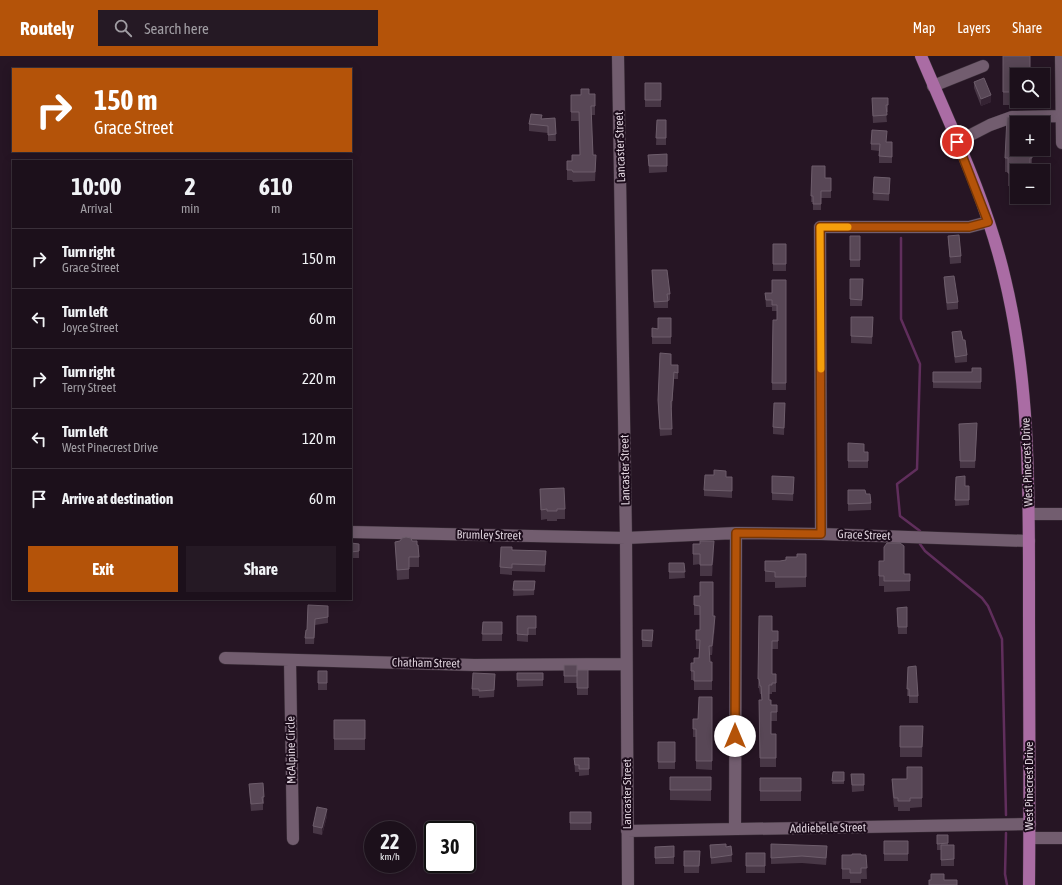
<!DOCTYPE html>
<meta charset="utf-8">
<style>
body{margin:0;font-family:"Asap Condensed",sans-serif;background:#251924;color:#f1f3f6;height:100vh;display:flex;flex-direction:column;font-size:15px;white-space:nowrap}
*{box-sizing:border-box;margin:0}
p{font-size:13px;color:#a09da3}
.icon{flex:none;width:22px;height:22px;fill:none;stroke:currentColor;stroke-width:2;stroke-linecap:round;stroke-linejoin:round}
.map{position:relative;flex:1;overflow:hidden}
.details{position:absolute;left:12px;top:104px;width:340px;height:440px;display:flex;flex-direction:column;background:#1c101b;border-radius:0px;box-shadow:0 2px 10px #0003,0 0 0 1px #3a303a}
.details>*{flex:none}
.banner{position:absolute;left:12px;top:12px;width:340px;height:84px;border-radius:0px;box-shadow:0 2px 10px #0003,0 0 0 1px #3a303a;background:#b45309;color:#fff;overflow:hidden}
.fabs{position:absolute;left:1010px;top:12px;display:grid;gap:8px}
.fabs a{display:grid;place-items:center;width:40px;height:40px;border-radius:0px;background:#1c101b;box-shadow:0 2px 10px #0003,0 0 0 1px #3a303a;font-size:20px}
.speed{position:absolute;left:364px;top:765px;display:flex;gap:8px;font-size:20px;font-weight:700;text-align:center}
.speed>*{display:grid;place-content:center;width:52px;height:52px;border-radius:50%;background:#1c101b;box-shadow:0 2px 10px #0003,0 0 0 1px #3a303a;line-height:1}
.speed small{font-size:10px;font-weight:400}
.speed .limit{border:2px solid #111;border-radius:6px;background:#fff;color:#111}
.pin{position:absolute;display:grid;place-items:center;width:34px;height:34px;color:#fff;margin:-17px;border:2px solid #fff;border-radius:50%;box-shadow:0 1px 4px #0007}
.me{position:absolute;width:44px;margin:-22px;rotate:0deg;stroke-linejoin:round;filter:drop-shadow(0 0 3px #0008)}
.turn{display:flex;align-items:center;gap:14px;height:84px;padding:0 16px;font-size:18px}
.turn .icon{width:52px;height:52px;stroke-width:2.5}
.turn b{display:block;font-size:28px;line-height:34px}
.eta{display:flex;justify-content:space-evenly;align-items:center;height:68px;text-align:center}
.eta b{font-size:24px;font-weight:700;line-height:28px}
.action{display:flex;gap:8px;margin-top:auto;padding:8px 16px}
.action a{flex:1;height:46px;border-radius:0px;background:#b45309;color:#fff;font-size:16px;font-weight:700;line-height:46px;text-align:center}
.action a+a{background:#251924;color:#f1f3f6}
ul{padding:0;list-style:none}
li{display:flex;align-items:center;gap:12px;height:60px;padding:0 16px;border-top:1px solid #3a303a}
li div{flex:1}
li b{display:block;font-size:15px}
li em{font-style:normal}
header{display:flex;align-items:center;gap:24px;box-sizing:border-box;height:56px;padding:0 20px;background:#b45309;color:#fff}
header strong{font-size:19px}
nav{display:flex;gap:22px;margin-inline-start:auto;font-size:14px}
.search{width:280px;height:36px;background:#251924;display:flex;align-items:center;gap:10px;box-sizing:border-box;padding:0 14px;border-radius:0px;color:#a09da3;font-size:15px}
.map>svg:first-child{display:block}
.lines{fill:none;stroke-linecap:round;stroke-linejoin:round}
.stream{stroke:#602e5c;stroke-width:2.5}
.minor-casing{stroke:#3c303a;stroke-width:13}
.major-casing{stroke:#3c303a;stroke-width:13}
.minor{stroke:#725d6f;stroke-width:12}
.major{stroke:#aa6ca4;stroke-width:12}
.wall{fill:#483746}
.shaded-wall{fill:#342232}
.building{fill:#584756;stroke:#6d5d6b}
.route-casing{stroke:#753606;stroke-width:10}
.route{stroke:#b45309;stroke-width:7}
.slow{stroke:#f59e0b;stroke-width:7}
.labels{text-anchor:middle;stroke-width:4;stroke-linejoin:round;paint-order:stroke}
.street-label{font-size:12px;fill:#ddd1db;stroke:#1c0c1b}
</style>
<header>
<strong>Routely</strong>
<div class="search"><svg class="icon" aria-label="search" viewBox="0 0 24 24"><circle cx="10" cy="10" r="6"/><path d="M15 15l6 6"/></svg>Search here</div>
<nav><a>Map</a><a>Layers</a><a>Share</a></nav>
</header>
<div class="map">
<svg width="1062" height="829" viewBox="0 0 1062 829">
<rect width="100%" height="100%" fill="#261524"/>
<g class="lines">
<path class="stream" d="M901,182V263L920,308L917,413L897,428L900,460L920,475
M920,488L925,495L982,542L988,550L1002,583L1006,759
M1006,777L1005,818L1007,829"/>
<defs>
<path id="minor" d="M618,0L626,482L628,829
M1061,0L1062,87
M933,30L983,10
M957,86L990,69L1012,61L1062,60
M1029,458H1062
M351,476L626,482L736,477L821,478L1029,485
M821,478L820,171H969L988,166
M225,602L474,609L626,608
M290,604L293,783
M735,773L736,477
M627,775L1030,768
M1030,782H1062"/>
<path id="major" d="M921,0C952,73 987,145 1005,223C1030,327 1029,433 1029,540C1029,636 1030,733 1029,829"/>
</defs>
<use href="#minor" class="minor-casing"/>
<use href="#major" class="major-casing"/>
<use href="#minor" class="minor"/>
<use href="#major" class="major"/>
</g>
<path class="wall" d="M1003,0L1017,19V45H1030V49H1003Z
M974,26L991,46L981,50L974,32Z
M645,27H661V51H645Z
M589,38L595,48V59H591L593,99L596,108L595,125L573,126L572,124H567V105H572L580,99L579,65H571V39Z
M888,42V56H886L887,66L873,67L872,49Z
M555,62L556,85H548V77L529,75V68L542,63Z
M657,64H666V89H656Z
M1017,67L1032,93V115H1017V130H1008V116H1005V102Z
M886,86H892V107H879V95L871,94V88Z
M667,98V116L649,117L648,99Z
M812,110L825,122H831V142H821V154H813V146H811Z
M874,121L890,122L889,145L873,144Z
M850,180H860V211H850Z
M948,180L961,200V207L950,208Z
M773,188H786V215H773Z
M652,221L670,238V244L668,245V252H654Z
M944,221L958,246V253L947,254L944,228Z
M863,223L862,250H850V243Z
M786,224V334H772L773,264H777V255H772V251H766L765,237H772Z
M851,261H873L872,288L851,287Z
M671,262V288H652V281Z
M952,276L963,284L967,299V306L955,307L952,283Z
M660,297L678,316V323H674L672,352H671L672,379L660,380L658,351Z
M981,312V333L933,332V316H972Z
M785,347L784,379L773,378V371Z
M959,368L977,374L975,412H960Z
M864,396H868V412H848V405Z
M772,420L794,421L793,445L772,444Z
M726,421H732V442L704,440V434Z
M956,421L965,430H969V449L955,450Z
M540,433L565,453V463H557V465H547V463L541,464Z
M848,434L866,438L871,447V454L848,455Z
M412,485L417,489L419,501V511H409V523L397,524L395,486Z
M351,487L359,495V502H351Z
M693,488L714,495L712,520H700V508L693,509Z
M512,494L546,495L545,516L512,515V519L500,518V511Z
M806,498V531L775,532V526H765V505H780L797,501Z
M879,505L904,518H910V535L884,536V530H879Z
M669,507H684L685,522L669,523Z
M514,525H535L534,539L513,540Z
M694,540L713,560L715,569L712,599H709L710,606H712V634H694V624H691V607H694L699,602L700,593H696V574H700V559H694Z
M308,549L328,550V567L315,569L314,588H305V582L307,574Z
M907,551V578H898L897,552Z
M517,560H536V579H528V586L517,585Z
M759,560L772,575H778V593H772V618H776V636H772V638H769V644L771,649H777V665H771V678H776V711H760L759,644H762L761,638H760L759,632H758Z
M483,566H502V585H482Z
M642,574H653L652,591H642Z
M564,609H577V627H564Z
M908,611L918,640V647H909V640H907Z
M577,614H588V639H577Z
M318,615H327V634H318Z
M517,617H543V630L517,631Z
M495,625L494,641L479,642V640H472V633Z
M712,641V714L696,713V681H693V663H698Z
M334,664H365V694H334Z
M900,670H923L922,701H900Z
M658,686H675V713H658Z
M574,702H589V719L579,720V716H575Z
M922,711V751L910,752V755H898V751H894L892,732V723H907Z
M833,716H844V728H832Z
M851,718L864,729V735L852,736Z
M670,721H711V745L670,744Z
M760,722H801V745H760Z
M249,728L264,741V748H263V754L251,755L249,734Z
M570,756H591V774H570Z
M327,760L322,779L313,777V770Z
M937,779L948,787V789H954V810H941V794H937Z
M884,785H908V805H884Z
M771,788L827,797L826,809L802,807L771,808Z
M710,789L726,791L731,790L732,806L711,808Z
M674,790V808H655V791Z
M684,795H700L699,817H684Z
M746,797H765V817H746Z
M842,799H866L867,823H861V827H850V823H842Z"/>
<path class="shaded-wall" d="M991,39V46L981,50V43Z
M714,485V495L712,520V509Z
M715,560V569L712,599V590Z
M327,753V760L322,779V772Z"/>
<path class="building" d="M1003,0H1030V19H1017V36H1003Z
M984,22L991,39L981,43L974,26Z
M645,27H661V44H645Z
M581,33H589V38H595V50H591L593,99H596L595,116H573L572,114H567V105H572V99H580L579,56H571V39H581Z
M872,42H888V49H886L887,59L873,60Z
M531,58L542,59L541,63L555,62L556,78L548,79V70L529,68Z
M1007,61H1030V67H1017V93H1032V102H1030V115H1017V117H1008V102H1005Z
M657,64H666V82H656Z
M872,74L887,75L886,86H892V101L879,100L880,88H871Z
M667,98V110H649L648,99Z
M812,110H825V122H831V135H821V148H813V140H811Z
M874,121L890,122L889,138L873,137Z
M959,179L961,200L950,201L948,180Z
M850,180H860V204H850Z
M773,188H786V208H773Z
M652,214H667L670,238H667L668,245L654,246Z
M954,220L958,246L947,247L944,221Z
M850,223H863L862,244L850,243Z
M772,224H786V327H772L773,264H777V249H772V244H766L765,237H772Z
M851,261H873L872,281L851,280Z
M658,262H671V281H652V272L658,273Z
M961,275L963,284H965L967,299L955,301L952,276Z
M660,297L671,298V309H678V317L674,316L672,345H671L672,373H660L658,344Z
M972,312H981V326H933V316H972Z
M774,347H785L784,372L773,371Z
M977,367L975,405H960L959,368Z
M848,387L864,388V396H868V405H848Z
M714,414L726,415V421H732V435L704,434L705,419H714Z
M772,420L794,421L793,438L772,437Z
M965,420V430H969V444H955L956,421Z
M564,432L565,453H557V455H547V453L541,454L540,433Z
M848,434H865L866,438H870L871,447L848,448Z
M406,481L411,482L412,485H417V489H418L419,501H409V513L397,514L395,486L400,485L402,482Z
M700,485H714L712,509H700V498H693V488H700Z
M351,487L359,488V495L351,496Z
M887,487H900L904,490V518H910V525H884V520H879V505H884V491Z
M501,491H512V494L546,495L545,509L512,508V512L500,511Z
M797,498H806V521H775V516L765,515V505H780L786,504V501H797Z
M669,507H684L685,516H669Z
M514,525H535L534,534H513Z
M700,526H713V560H715L712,590H709L710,606H712V625H694V615H691V607H694V602H699L700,584H696V574H700V550L694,549V540H700Z
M308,549L328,550V561L315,563L314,582H305L306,574H307Z
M907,551V571H898L897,552Z
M517,560H536V572H528V579L517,578Z
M759,560H772V575H778V585H772V618H776V627H772V629H769V644H771V649H777V656H771V678H776V702H760L759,644H762L761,630H760L759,623H758Z
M483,566H502V578H482Z
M642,574H653L652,585L642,584Z
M564,609H577V620H564Z
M916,610L918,640H909V633H907L908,611Z
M577,614H588V632H577Z
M318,615H327V627H318Z
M473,617L495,618L494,634L479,635V633H472Z
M517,617H543V624H517Z
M699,641H712V705H696V673H693V663H698Z
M334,664H365V683H334Z
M900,670H923L922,691H900Z
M658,686H675V706H658Z
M574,702H589V713H579V709H575Z
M907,711H922V742H910V745H898V742H894L892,723H907Z
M833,716H844V725H832Z
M851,718H864V729H852Z
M670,721H711V734H670Z
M760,722H801V735H760Z
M263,727L264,741H262L263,747L251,748L249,728Z
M317,751L327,753L322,772L313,770Z
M570,756H591V767H570Z
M937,779H948V787L937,788Z
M884,785H908V798H884Z
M726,788V791L731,790L732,799L711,802L710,789Z
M771,788L827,790L826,802L802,800L771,802Z
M941,789H954V803L941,804Z
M674,790V801L655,802V791Z
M684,795H700L699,810H684Z
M746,797H765V810H746Z
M852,798H861V799H866L867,812H861V817H850V813H842V799H852Z
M931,818H944V824H957V829H929V824H931Z"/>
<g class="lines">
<defs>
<path id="route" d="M735,680L736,477L821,478L820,171H969L988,166L957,86"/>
</defs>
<use href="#route" class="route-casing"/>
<use href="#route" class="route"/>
<path class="slow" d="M821,313L820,171H848"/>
</g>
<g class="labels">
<g class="street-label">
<text transform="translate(620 91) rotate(-92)" y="4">Lancaster Street</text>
<text transform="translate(1027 406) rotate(-92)" y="4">West Pinecrest Drive</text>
<text transform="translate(625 414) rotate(-91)" y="4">Lancaster Street</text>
<text transform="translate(489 479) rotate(1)" y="4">Brumley Street</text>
<text transform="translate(864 479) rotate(2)" y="4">Grace Street</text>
<text transform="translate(426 607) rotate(1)" y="4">Chatham Street</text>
<text transform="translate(291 694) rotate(-91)" y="4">McAlpine Circle</text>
<text transform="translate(1029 730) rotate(-90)" y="4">West Pinecrest Drive</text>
<text transform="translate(627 738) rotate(-90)" y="4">Lancaster Street</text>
<text transform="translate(828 772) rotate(-1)" y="4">Addiebelle Street</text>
</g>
</g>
</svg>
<div class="fabs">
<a><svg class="icon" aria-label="search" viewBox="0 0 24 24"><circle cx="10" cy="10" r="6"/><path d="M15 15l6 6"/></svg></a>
<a>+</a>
<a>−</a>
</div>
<div class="speed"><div>22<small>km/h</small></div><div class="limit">30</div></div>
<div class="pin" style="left:957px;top:86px;background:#d93025"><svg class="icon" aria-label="arrive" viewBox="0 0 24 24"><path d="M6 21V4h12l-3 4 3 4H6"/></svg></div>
<svg class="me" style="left:735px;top:680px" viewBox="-20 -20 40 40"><circle r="19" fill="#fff"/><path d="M0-13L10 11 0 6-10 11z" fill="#b45309"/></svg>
<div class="banner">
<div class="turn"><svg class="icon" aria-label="right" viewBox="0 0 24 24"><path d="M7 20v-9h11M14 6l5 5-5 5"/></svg><div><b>150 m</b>Grace Street</div></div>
</div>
<section class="details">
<div class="eta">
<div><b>10:00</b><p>Arrival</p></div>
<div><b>2</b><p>min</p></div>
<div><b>610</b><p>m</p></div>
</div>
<ul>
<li><svg class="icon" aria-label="right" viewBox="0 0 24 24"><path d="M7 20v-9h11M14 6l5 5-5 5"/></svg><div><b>Turn right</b><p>Grace Street</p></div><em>150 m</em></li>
<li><svg class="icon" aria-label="left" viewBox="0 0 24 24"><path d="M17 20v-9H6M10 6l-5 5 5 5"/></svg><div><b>Turn left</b><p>Joyce Street</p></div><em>60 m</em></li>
<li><svg class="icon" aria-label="right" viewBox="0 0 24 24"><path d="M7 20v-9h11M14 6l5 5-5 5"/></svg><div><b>Turn right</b><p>Terry Street</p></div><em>220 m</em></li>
<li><svg class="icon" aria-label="left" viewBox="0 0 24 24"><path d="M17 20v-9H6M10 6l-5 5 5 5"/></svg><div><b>Turn left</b><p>West Pinecrest Drive</p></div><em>120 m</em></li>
<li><svg class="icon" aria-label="arrive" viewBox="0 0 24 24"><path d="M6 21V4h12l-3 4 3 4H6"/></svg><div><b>Arrive at destination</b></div><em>60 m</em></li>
</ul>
<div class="action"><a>Exit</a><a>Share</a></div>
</section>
</div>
